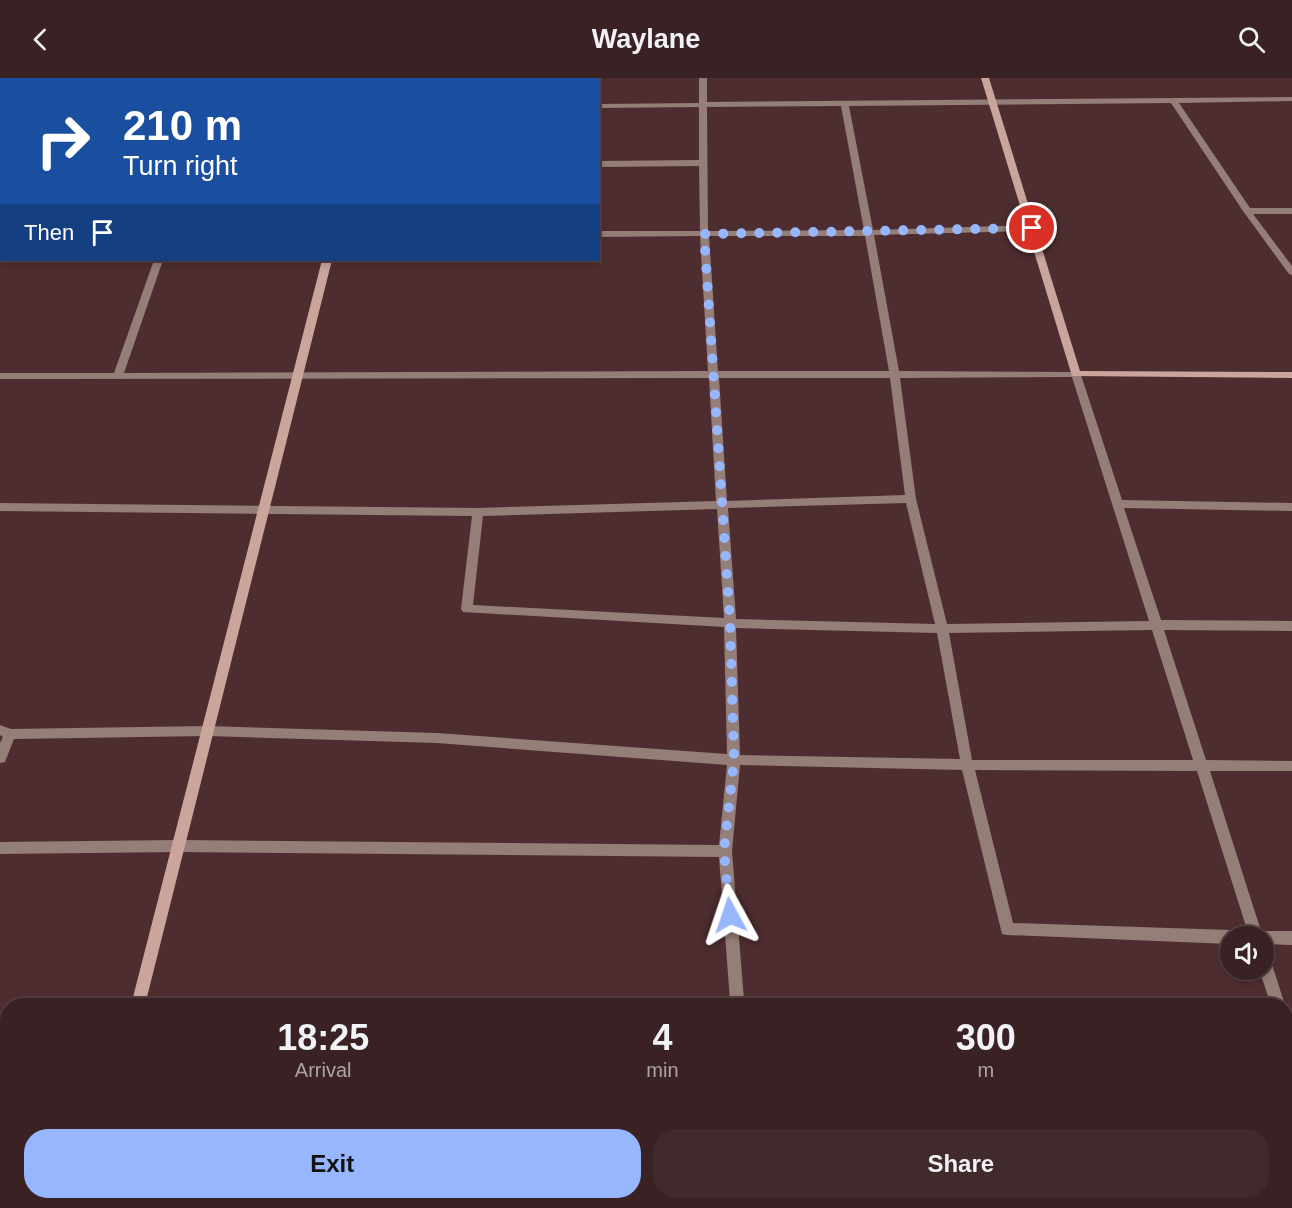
<!DOCTYPE html>
<style>
body{margin:0;font-family:Arial,sans-serif;background:#412a2c;color:#f1f3f6;height:100vh;display:flex;flex-direction:column;font-size:22px;white-space:nowrap}
*{box-sizing:border-box;margin:0}
p{font-size:20px;color:#aba4a6}
.icon{flex:none;width:33px;height:33px;fill:none;stroke:currentColor;stroke-width:2;stroke-linecap:round;stroke-linejoin:round}
.map{position:relative;flex:1;overflow:hidden}
.side{position:absolute;left:0px;top:920px;width:1293px;height:212px;display:flex;flex-direction:column;background:#3a2224;border-radius:24px 24px 0 0;box-shadow:0 3px 9px #0003,0 0 0 2px #543f41}
.side>*{flex:none}
.hud{position:absolute;left:0px;top:0px;width:600px;height:183px;box-shadow:0 3px 9px #0003,0 0 0 2px #543f41;background:#1a4fa0;color:#fff;overflow:hidden}
.tools{position:absolute;left:1220px;top:848px;display:grid;gap:12px}
.tools a{display:grid;place-items:center;width:54px;height:54px;border-radius:50%;background:#3a2224;box-shadow:0 3px 9px #0003,0 0 0 2px #543f41;font-size:30px}
.pin{position:absolute;display:grid;place-items:center;width:51px;height:51px;color:#fff;margin:-26px;border:3px solid #fff;border-radius:50%;box-shadow:0 2px 6px #0007}
.me{position:absolute;width:66px;margin:-33px;rotate:355deg;stroke-linejoin:round;filter:drop-shadow(0 0 4px #0008)}
.turn{display:flex;align-items:center;gap:21px;height:126px;padding:0 24px;font-size:27px}
.turn .icon{width:78px;height:78px;stroke-width:2.5}
.turn b{display:block;font-size:42px;line-height:51px}
.then{display:flex;align-items:center;height:57px;padding:0 24px;background:#0003;gap:12px;font-size:22px}
.eta{display:flex;justify-content:space-evenly;align-items:center;height:102px;text-align:center}
.eta b{font-size:36px;font-weight:800;line-height:42px}
.action{display:flex;gap:12px;margin-top:auto;padding:12px 24px}
.action a{flex:1;height:69px;border-radius:24px;background:#96b6fd;color:#111;font-size:24px;font-weight:800;line-height:69px;text-align:center}
.action a+a{background:#412a2c;color:#f1f3f6}
header{display:flex;justify-content:space-between;align-items:center;height:78px;padding:0 24px;background:#3a2224;font-size:27px;font-weight:800}
.map>svg:first-child{display:block}
.lines{fill:none;stroke-linecap:round;stroke-linejoin:round}
.street{fill:#957e78;fill-rule:evenodd}
.secondary{fill:#caa59b;fill-rule:evenodd}
.route{stroke:#96b6fd;stroke-width:10;stroke-dasharray:0 18}
</style>
<header><svg class="icon" aria-label="back" viewBox="0 0 24 24"><path d="M15 5l-7 7 7 7"/></svg>Waylane<svg class="icon" aria-label="search" viewBox="0 0 24 24"><circle cx="10" cy="10" r="6"/><path d="M15 15l6 6"/></svg></header>
<div class="map">
<svg width="1292" height="1130" viewBox="0 0 1292 1130">
<rect width="100%" height="100%" fill="#4e2d30"/>
<g class="lines">
<path class="street" d="M699,0H707V24L1292,19V23L1179,25L1250,130H1292V136H1253L1292,188V197L1289,196L1243,133L1171,25L849,28L873,152L1032,147L1036,150L1032,153L874,157L899,293L1080,294L1122,422L1292,425V433L1124,430L1161,542L1292,543V553L1164,552L1206,682L1292,683V693H1210L1261,853H1292V867L1263,866V858H1249L1197,693L975,692L1013,845L1230,852L1235,854L1237,858H1230V866L1007,857L1002,856L962,692L740,687L732,773L744,922L742,927H728L730,922L719,779L178,774L0,776V764L178,762L719,767L727,687L437,665L207,658L14,661L5,684L0,685V665L3,659L0,657V647L11,651L207,648L437,655L727,676L724,549L463,534L461,531L472,438L0,433V425L478,430L716,423L709,300L0,301V295H114L154,182H163L124,295L708,293L700,158L598,159V153H700L699,88L598,89V83L699,82V29L598,30V26L699,25ZM841,28L864,152L708,153L707,29ZM709,158H865L889,293H718ZM1072,299L1149,543L947,546L916,421L900,300ZM719,300H890L905,417L727,423ZM906,425L935,546L736,541L728,430ZM717,431L724,540L473,527L483,438ZM736,550L937,555L960,681L740,677ZM1152,552L1193,682H972L949,555Z
M0,35H2V39H0Z
M0,112H2L0,120Z
M0,162H2V168H0Z
M1263,873L1268,875L1270,880L1285,927H1271L1259,891H1263Z
M138,918L191,920L196,922L198,927H132L133,920Z
M1286,943L1292,947V978L1287,976L1286,973Z
M0,1001H8V1017H0Z
M486,1124H502L504,1130H488Z
M824,1124H840L841,1130H825Z
M972,1124H988L989,1130H973Z"/>
<path class="secondary" d="M360,0H368L359,2Z
M981,0H989L1080,293L1292,294V300L1072,298Z
M322,182H332L145,927H131Z
M1286,1038H1292V1054H1286Z
M80,1124H96L94,1130H78Z
M323,1124H403L400,1130H321Z"/>
</g>
<g class="lines">
<path class="route" d="M730,837L724,773L734,682L730,544L704,156L1032,150"/>
</g>
</svg>
<div class="tools">
<a><svg class="icon" aria-label="sound" viewBox="0 0 24 24"><path d="M4 9h4l5-4v14l-5-4H4zM17 9q2 3 0 6"/></svg></a>
</div>
<div class="pin" style="left:1032px;top:150px;background:#d93025"><svg class="icon" aria-label="arrive" viewBox="0 0 24 24"><path d="M6 21V4h12l-3 4 3 4H6"/></svg></div>
<svg class="me" style="left:730px;top:837px" viewBox="-20 -20 40 40"><path d="M0-17L14 15 0 8-14 15z" fill="#96b6fd" stroke="#fff" stroke-width="4"/></svg>
<div class="hud">
<div class="turn"><svg class="icon" aria-label="right" viewBox="0 0 24 24"><path d="M7 20v-9h11M14 6l5 5-5 5"/></svg><div><b>210 m</b>Turn right</div></div>
<div class="then">Then<svg class="icon" aria-label="arrive" viewBox="0 0 24 24"><path d="M6 21V4h12l-3 4 3 4H6"/></svg></div>
</div>
<section class="side">
<div class="eta">
<div><b>18:25</b><p>Arrival</p></div>
<div><b>4</b><p>min</p></div>
<div><b>300</b><p>m</p></div>
</div>
<div class="action"><a>Exit</a><a>Share</a></div>
</section>
</div>
